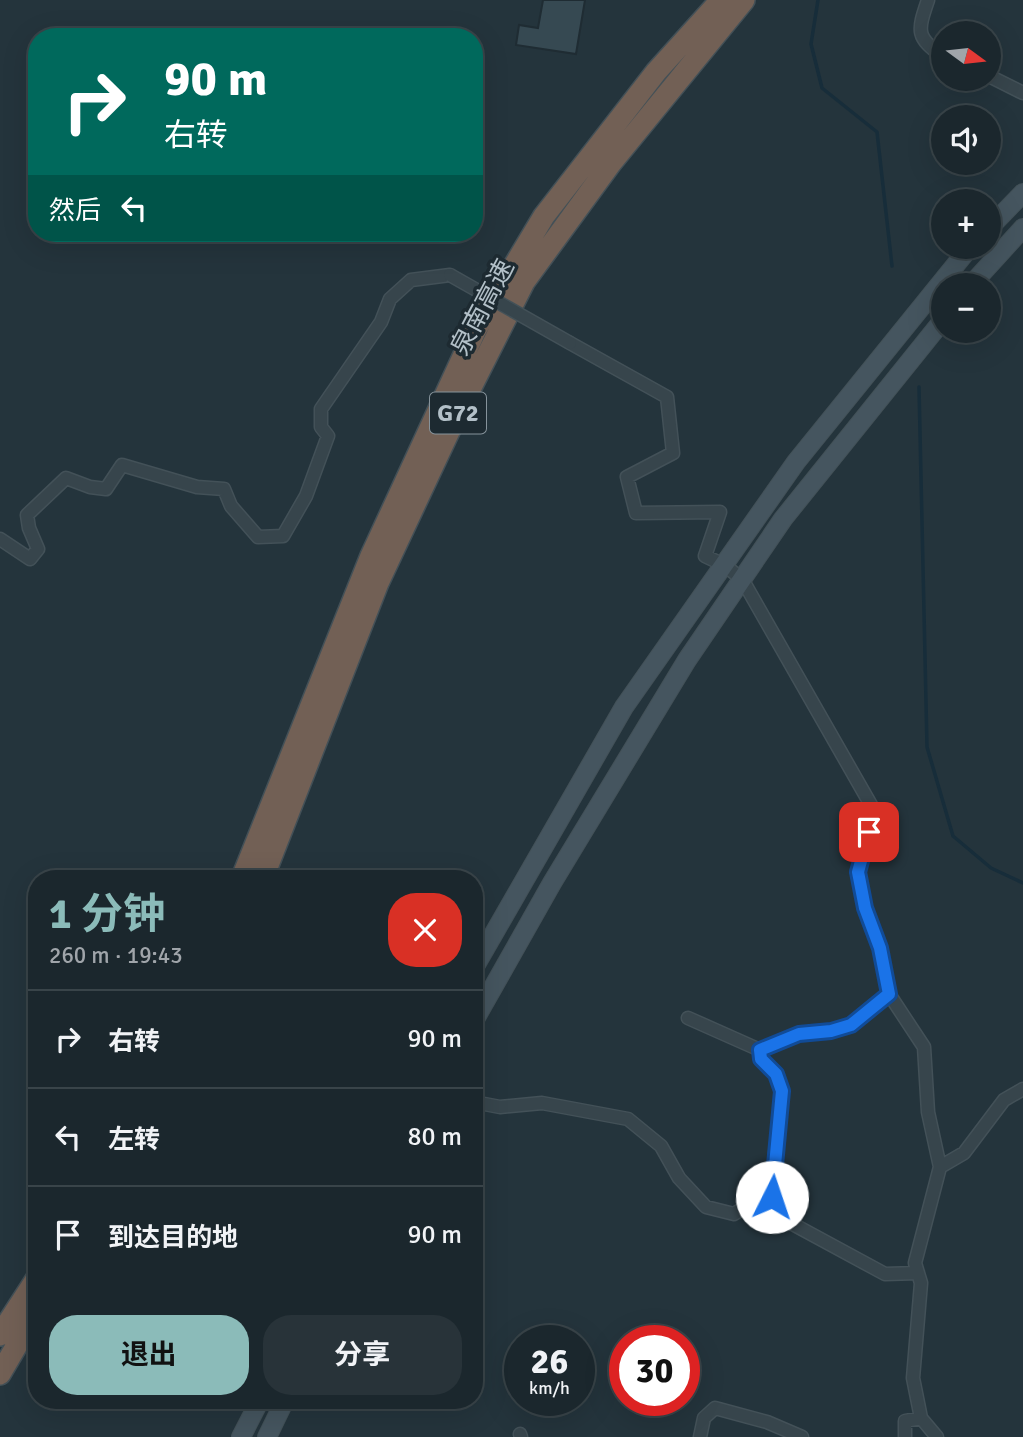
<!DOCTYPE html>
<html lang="zh">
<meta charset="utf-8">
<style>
body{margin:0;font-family:Signika,"Noto Sans SC",sans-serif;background:#283339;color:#f1f3f6;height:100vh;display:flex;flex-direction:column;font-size:26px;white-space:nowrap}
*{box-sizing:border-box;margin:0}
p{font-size:23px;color:#a0a5aa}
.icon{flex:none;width:38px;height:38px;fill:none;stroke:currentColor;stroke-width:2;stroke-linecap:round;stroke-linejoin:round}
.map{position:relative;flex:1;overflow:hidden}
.drawer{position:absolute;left:28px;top:870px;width:455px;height:539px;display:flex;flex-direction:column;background:#1b272d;border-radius:28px;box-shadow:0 7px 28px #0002,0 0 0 2px #394449}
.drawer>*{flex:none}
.hud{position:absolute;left:28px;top:28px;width:455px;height:214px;border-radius:28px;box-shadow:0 7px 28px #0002,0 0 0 2px #394449;background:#00695c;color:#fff;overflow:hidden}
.needle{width:46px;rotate:105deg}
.controls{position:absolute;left:931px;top:21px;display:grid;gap:14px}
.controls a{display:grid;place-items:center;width:70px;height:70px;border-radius:50%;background:#1b272d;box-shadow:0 7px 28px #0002,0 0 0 2px #394449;font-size:35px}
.speed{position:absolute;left:504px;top:1325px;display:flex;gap:14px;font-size:35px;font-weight:700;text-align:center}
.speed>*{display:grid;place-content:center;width:91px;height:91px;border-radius:50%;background:#1b272d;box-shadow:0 7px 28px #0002,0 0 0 2px #394449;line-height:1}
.speed small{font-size:18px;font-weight:400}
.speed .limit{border:10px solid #d22;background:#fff;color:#111}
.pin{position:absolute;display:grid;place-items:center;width:60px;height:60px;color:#fff;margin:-30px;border-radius:14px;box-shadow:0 4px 10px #0006}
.me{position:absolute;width:77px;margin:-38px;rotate:4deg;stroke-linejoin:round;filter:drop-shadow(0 0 5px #0008)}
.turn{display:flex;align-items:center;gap:24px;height:147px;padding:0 21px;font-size:32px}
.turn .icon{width:91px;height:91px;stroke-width:2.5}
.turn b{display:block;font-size:49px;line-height:60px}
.then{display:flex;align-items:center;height:66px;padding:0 21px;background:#0003;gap:14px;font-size:26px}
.round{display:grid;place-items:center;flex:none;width:74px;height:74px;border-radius:28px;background:#283339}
.headline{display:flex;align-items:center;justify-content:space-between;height:119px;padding:0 21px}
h1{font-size:42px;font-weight:700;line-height:52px;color:#8bbbb9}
.primary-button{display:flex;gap:14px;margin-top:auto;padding:14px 21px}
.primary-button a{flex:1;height:80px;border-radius:28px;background:#8bbbb9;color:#111;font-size:28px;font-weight:700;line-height:80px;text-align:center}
.primary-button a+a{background:#283339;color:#f1f3f6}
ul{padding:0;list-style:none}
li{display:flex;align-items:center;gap:21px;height:98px;padding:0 21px;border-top:2px solid #394449}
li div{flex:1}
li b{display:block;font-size:26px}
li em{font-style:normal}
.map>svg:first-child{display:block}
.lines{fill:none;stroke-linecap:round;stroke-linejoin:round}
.stream{stroke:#172d3a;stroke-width:3.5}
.building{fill:#364952;stroke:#1f2c33;stroke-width:2}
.minor-casing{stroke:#435158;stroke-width:15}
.secondary-casing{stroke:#435158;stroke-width:20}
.motorway-casing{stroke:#435057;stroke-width:24}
.minor{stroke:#37454c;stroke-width:12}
.secondary{stroke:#45555f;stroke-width:18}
.motorway{stroke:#726055;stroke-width:21}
.minor-bridge-casing{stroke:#435158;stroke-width:15;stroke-linecap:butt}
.minor-bridge{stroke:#37454c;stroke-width:12}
.route-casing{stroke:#114b97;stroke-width:18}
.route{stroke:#1a73e8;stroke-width:12}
.labels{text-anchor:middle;stroke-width:7;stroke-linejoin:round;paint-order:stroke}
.shield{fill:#1d2a31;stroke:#86939b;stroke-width:2}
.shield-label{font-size:24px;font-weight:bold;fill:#b3c0c8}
.street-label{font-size:26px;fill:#b3c0c8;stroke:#1d2a31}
</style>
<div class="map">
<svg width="1023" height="1437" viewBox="0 0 1023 1437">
<rect width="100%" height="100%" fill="#24343c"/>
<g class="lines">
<path class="stream" d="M818,0L811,44L822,88L877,132L892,266
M919,387L927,747L953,836L991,868L1023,883"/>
</g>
<path class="building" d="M543,0H585L576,54L516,45L519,25L538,28Z"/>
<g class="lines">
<defs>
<path id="minor" d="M928,0C917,32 916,37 943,57
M989,76L1023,93
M570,343L667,397L673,453L627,477L636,513L720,512L705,556L724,565L742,579L875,812L857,872L865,908L880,948L889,994L924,1047L928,1112L940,1167L915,1263L921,1283L913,1378L921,1418L937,1437
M0,539L30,559L38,549L29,528L27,515L66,478L90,487L106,489L122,465L197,487L224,489L231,506L258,537L283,536L306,496L328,436L321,427V409L381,322L390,299L411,280L450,275
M688,1018L760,1050L761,1060L776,1074L782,1091L772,1182V1212
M760,1050L799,1034L831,1031L851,1025L889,994
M474,1102L500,1107L542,1103L628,1119L661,1146L679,1178L706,1207L734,1214L748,1205L765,1209L885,1274L918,1273
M940,1167L964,1153L1004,1100L1023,1089
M520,1434L521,1437
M700,1437L704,1418L715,1408L767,1422L802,1437
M905,1437V1421L921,1418"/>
<path id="secondary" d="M989,228L1023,193
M971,285L1023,228
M474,968L624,707L796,462L970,247
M474,1021L552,883L687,660L783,519L943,320
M241,1437L260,1400
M267,1437L285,1400"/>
<path id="motorway" d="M242,878L371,556L475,331L544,216L656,72L721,0
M263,878L378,583L452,425L524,282L611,163L744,0
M0,1335L37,1278
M0,1374L37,1311"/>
</defs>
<use href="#minor" class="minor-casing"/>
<use href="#secondary" class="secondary-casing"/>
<use href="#motorway" class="motorway-casing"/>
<use href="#minor" class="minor"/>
<use href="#secondary" class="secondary"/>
<use href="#motorway" class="motorway"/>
<defs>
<path id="minor-bridge" d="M450,275L570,343"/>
</defs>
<use href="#minor-bridge" class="minor-bridge-casing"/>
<use href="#minor-bridge" class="minor-bridge"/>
</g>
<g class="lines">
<defs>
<path id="route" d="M772,1197L782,1091L776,1074L761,1059L760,1050L799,1034L831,1031L851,1025L889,994L880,948L865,908L858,872L869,832"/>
</defs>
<use href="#route" class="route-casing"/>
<use href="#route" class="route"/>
</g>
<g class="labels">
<rect class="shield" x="430" y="392.5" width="56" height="41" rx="5"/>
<g class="shield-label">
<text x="458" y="421">G72</text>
</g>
<g class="street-label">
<text transform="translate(482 307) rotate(-62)" y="9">泉南高速</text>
</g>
</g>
</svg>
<div class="controls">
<a><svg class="needle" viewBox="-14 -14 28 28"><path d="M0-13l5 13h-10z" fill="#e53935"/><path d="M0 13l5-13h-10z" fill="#a0a5aa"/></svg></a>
<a><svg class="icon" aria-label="sound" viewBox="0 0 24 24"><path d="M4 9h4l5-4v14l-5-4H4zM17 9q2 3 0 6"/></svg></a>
<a>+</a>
<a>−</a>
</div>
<div class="speed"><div>26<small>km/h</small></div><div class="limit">30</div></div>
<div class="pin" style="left:869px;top:832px;background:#d93025"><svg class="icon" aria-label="arrive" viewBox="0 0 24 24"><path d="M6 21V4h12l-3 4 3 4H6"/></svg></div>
<svg class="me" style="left:772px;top:1197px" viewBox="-20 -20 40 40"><circle r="19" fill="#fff"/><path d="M0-13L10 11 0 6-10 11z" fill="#1a73e8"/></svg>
<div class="hud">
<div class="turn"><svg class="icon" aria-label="right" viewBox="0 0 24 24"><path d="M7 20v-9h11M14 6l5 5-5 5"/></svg><div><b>90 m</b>右转</div></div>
<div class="then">然后<svg class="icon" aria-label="left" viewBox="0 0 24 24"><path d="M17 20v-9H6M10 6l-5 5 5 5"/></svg></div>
</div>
<section class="drawer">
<div class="headline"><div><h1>1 分钟</h1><p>260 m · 19:43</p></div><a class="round" style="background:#d93025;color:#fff"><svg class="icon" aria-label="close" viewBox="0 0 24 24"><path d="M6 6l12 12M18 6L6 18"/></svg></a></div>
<ul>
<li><svg class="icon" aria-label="right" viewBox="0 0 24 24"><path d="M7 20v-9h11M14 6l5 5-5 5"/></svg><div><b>右转</b></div><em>90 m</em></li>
<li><svg class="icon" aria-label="left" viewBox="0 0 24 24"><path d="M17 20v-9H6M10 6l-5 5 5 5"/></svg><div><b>左转</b></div><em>80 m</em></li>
<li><svg class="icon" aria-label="arrive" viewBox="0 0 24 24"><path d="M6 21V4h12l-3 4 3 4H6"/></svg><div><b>到达目的地</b></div><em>90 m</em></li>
</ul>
<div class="primary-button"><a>退出</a><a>分享</a></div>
</section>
</div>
